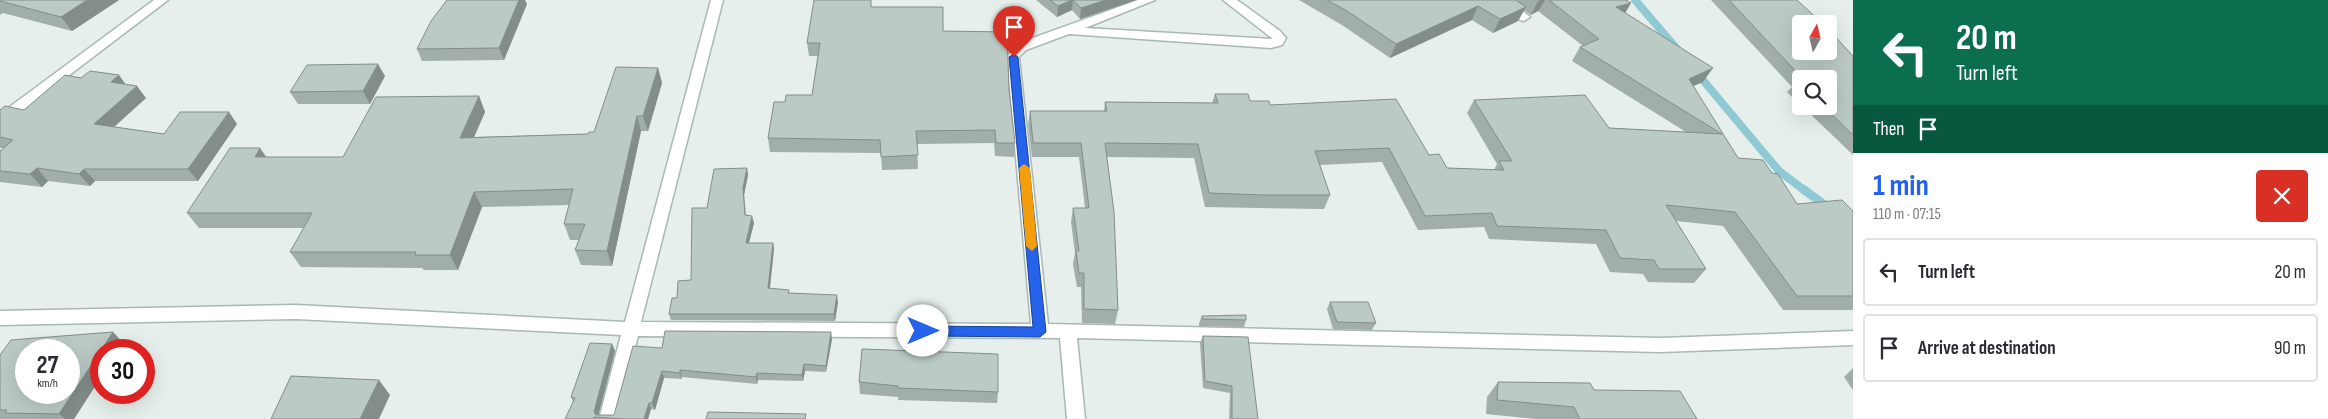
<!DOCTYPE html>
<meta charset="utf-8">
<style>
body{margin:0;font-family:"Sofia Sans Condensed",sans-serif;background:#f7f7f7;color:#2b2b33;height:100vh;display:flex;flex-direction:column;font-size:19px;white-space:nowrap}
*{box-sizing:border-box;margin:0}
p{font-size:16px;color:#7c7c81}
.icon{flex:none;width:28px;height:28px;fill:none;stroke:currentColor;stroke-width:2;stroke-linecap:round;stroke-linejoin:round}
.map{position:relative;flex:1;overflow:hidden}
.panel{display:flex;flex-direction:column;background:#fff;width:475px}
.panel>*{flex:none}
.hud{background:#0b6e4f;color:#fff;overflow:hidden}
.needle{width:32px;rotate:8deg}
.controls{position:absolute;left:1792px;top:15px;display:grid;gap:10px}
.controls a{display:grid;place-items:center;width:45px;height:45px;border-radius:5px;background:#fff;box-shadow:0 5px 20px #0002;font-size:25px}
.speed{position:absolute;left:15px;top:339px;display:flex;gap:10px;font-size:25px;font-weight:700;text-align:center}
.speed>*{display:grid;place-content:center;width:65px;height:65px;border-radius:50%;background:#fff;box-shadow:0 5px 20px #0002;line-height:1}
.speed small{font-size:12px;font-weight:400}
.speed .limit{border:8px solid #d22;background:#fff;color:#111}
.pin{position:absolute;display:grid;place-items:center;width:42px;height:42px;color:#fff;margin:-51px -21px;border-radius:50% 50% 50% 0;rotate:-45deg;box-shadow:0 0 5px #0007}
.pin .icon{rotate:45deg}
.me{position:absolute;width:55px;margin:-28px;rotate:90deg;stroke-linejoin:round;filter:drop-shadow(0 0 4px #0008)}
.turn{display:flex;align-items:center;gap:18px;height:105px;padding:0 20px;font-size:22px}
.turn .icon{width:65px;height:65px;stroke-width:2.5}
.turn b{display:block;font-size:35px;line-height:42px}
.then{display:flex;align-items:center;height:48px;padding:0 20px;background:#0003;gap:10px;font-size:19px}
.round{display:grid;place-items:center;flex:none;width:52px;height:52px;border-radius:5px;background:#f7f7f7}
.summary{display:flex;align-items:center;justify-content:space-between;height:85px;padding:0 20px}
h1{font-size:30px;font-weight:700;line-height:38px;color:#2563eb}
ul{padding:0;list-style:none}
li{display:flex;align-items:center;gap:15px;height:68px;margin:0 10px 8px;padding:0 10px;border:2px solid #e1e1e2;border-radius:5px}
li div{flex:1}
li b{display:block;font-size:19px}
li em{font-style:normal}
main{display:flex;flex:1;min-height:0}
.map>svg:first-child{display:block}
.lines{fill:none;stroke-linecap:round;stroke-linejoin:round}
.stream-far1{stroke:#8ec9d4;stroke-width:8}
.stream{stroke:#8ec9d4;stroke-width:9}
.minor-casing{stroke:#a8b8b2;stroke-width:3}
.minor{fill:#fff;fill-rule:evenodd}
.wall{fill:#a1aea9}
.shaded-wall{fill:#838d89}
.building{fill:#bbcac4;stroke:#838d89;fill-rule:evenodd}
.route{fill:#2563eb;stroke:#184099}
.slow{fill:#f59e0b}
</style>
<main>
<div class="map">
<svg width="1853" height="419" viewBox="0 0 1853 419">
<rect width="100%" height="100%" fill="#e6efeb"/>
<g class="lines">
<path class="stream-far1" d="M1635,0L1677,49
M1697,73L1779,171L1804,190"/>
<path class="stream" d="M1803,189L1830,209"/>
<defs>
<path id="minor" d="M154,0H168L5,124L0,126V114Z
M711,0H723L641,322L1031,324L1007,57L1016,44L1138,0H1155L1085,28L1273,39L1223,0H1237L1280,31L1286,38L1282,45L1271,48L1069,34L1026,50L1019,57L1048,324L1660,338L1853,331V345L1660,352L1077,338L1085,419H1067L1060,338L638,336L617,419H599L621,335L296,319L0,325V311L296,305L625,322Z
M1495,0H1509L1530,17L1524,21L1520,20Z"/>
</defs>
<use href="#minor" class="minor-casing"/>
<use href="#minor" class="minor"/>
</g>
<path class="wall" d="M0,0H119L72,31L3,13L0,15Z
M1036,0H1136L1080,19L1072,10L1057,17Z
M1299,0H1626L1625,13L1703,82L1693,86L1738,158L1772,173L1797,204L1853,211V310H1783L1723,226L1676,221L1706,269L1694,283L1648,282L1643,274L1610,272L1596,244L1489,239L1484,227L1418,230L1382,162L1320,165L1330,195L1324,209L1259,208L1205,207L1194,158L1107,157L1118,310L1115,324L1082,323L1081,287H1077L1073,264L1075,253L1071,222L1073,208H1085L1079,157H1032L1028,125L1030,111H1104L1105,102L1212,103L1215,94L1270,105L1429,155L1447,168L1494,170L1497,164L1467,113L1474,100L1609,128L1686,132L1572,61L1580,47L1583,46L1538,11L1531,15L1524,10L1518,21L1493,33L1472,20L1390,58L1342,25Z
M1711,0H1797L1853,56V155L1802,106H1829V79H1801V106L1787,92L1792,87Z
M527,4L504,60L422,61L417,49Z
M872,7L943,31L1009,90L1015,143L1014,157L995,156L994,143L917,144L918,169L882,170L881,153L770,152L768,138L785,102L812,95L818,56H809L807,43Z
M658,68L662,83L648,131H641L612,266L581,265L575,250L579,240H570L564,224L569,205L482,207L458,270H424L422,268L301,267L290,252L304,228H199L187,213L266,157H343L479,96L485,112L474,137L588,134L594,132Z
M119,75L125,84L146,98L114,127L164,134L237,124L198,181H95L90,186L48,181L42,187L0,182V171L3,148H0V110H24L81,78Z
M385,76L370,104H298L290,92Z
M747,168L748,175L744,195L746,215L754,223L749,243H773L774,249L770,288L789,293L838,302L835,321L671,320L669,314L677,298L691,280L707,208Z
M1330,302L1376,323L1372,330L1333,329L1327,309Z
M1202,316L1246,320L1244,327L1199,326V323Z
M113,332L123,343L101,350V377L74,419H0V355Z
M1203,336L1258,419H1229L1230,393L1203,388L1200,343Z
M832,339L826,372L805,371L803,381L758,380L757,384L682,377V379L664,378L655,410L651,409L648,419H565L573,402L571,397L612,344L615,351L598,415H614L662,348Z
M1853,368V390L1844,377Z
M859,382L998,392L997,403L898,400V397L860,394Z
M1498,382L1594,390L1697,419H1536L1486,414L1487,397Z"/>
<path class="shaded-wall" d="M87,0H119L72,31L61,17Z
M519,0H525L527,4L504,60L499,48Z
M1073,0L1072,10L1057,17L1058,6Z
M1106,0H1136L1080,19L1081,8Z
M1541,0H1545L1538,11L1531,15L1538,1Z
M1631,3L1623,17L1616,7Z
M1478,6L1472,20L1390,58L1396,44Z
M1526,7L1518,21L1493,33L1500,19Z
M378,64L385,76L370,104L363,91Z
M658,68L662,83L648,131L643,116Z
M1713,68L1703,82L1679,92L1689,79Z
M119,75L128,88L111,82Z
M137,86L146,98L104,136L94,124Z
M479,96L485,112L467,153L460,138Z
M229,112L237,124L198,181L188,169Z
M637,116L641,131L612,266L607,251Z
M260,148L271,164L255,157Z
M37,168L48,181L42,187L30,174Z
M747,168L748,175L744,195L747,222L743,188Z
M84,169L95,181L90,186L79,174Z
M474,192L482,207L458,270L450,255Z
M752,216L754,223L747,250L746,243Z
M773,243L774,249L769,295L768,288Z
M837,295L838,302L835,321L834,314Z
M113,332L123,343L119,350H101V377L74,419H65L59,414Z
M831,332L832,339L826,372V366Z
M612,344L615,351L598,417L594,412Z
M804,364L805,371L803,381L802,375Z
M680,370L682,377V379L680,373Z
M662,371L664,378L655,410L652,403Z
M757,373L758,380L757,384L756,377Z
M379,380L390,395L379,419H360Z
M649,403L651,409L648,419H644Z"/>
<path class="building" d="M0,0H87L61,17L0,1Z
M447,0H519L499,48L417,49L431,21Z
M814,0H871V7H943V31L1007,32L1009,90L1015,143H996L995,130L916,131L918,155L881,157L880,140L768,138L774,102H785L786,95H812L820,43H807Z
M1050,0H1072L1058,6Z
M1073,0H1106L1081,8Z
M1327,0H1516L1526,7L1500,19L1478,6L1396,44L1347,11Z
M1549,0H1626L1631,3L1616,7L1713,68L1689,79L1738,158L1763,160L1772,173L1778,174L1797,204L1842,200L1853,211V296H1797L1735,212L1666,205L1706,269H1659L1654,260L1620,258L1606,230L1497,226L1492,213L1425,216L1389,148L1315,151L1330,195H1264L1209,193L1198,144L1105,143L1114,212L1118,310L1084,309V273H1079L1076,251H1079L1073,208H1089L1081,143H1033L1030,111H1107L1105,102L1218,103L1215,94H1248L1250,101H1269L1270,105L1396,99L1429,155L1439,154L1447,168L1504,170L1499,161H1512L1474,100L1585,95L1609,128L1722,134L1580,47L1599,39Z
M1729,0H1797L1823,24H1801V51H1829V30L1853,56V135L1823,106H1829V79H1803Z
M378,64L363,91L290,92L307,65Z
M616,67L658,68L643,116H637L607,251L575,250L585,224H564L573,189L474,192L450,255H415L416,252H290L312,213H187L230,148H260L255,157H343L376,97L479,96L460,138L588,134L589,132H594Z
M90,71L119,75L111,82L137,86L94,124L164,134L180,112H229L188,169H84L79,174L37,168L30,174L0,171V151L13,140L0,137V110L5,106L24,110L65,75L81,78Z
M1796,81H1801V86Z
M747,168L743,188L745,215L752,216L746,243H773L768,288L789,290L788,293L837,295L834,314H669L672,298H677L678,281L691,280L692,208H707L714,169Z
M1330,302H1368L1376,323L1337,322Z
M1246,315V320L1202,319V316Z
M665,331L831,332L826,366L804,364L802,375L757,373L756,377L680,370V373L662,371L652,403H649L644,419H624L594,417L593,419H565L575,398L571,397L590,343L612,344L594,412L596,415H614L633,346L662,348Z
M113,332L59,414L5,413L7,410H0V355L11,340ZM26,350H69V392H26Z
M1203,336L1248,337L1258,419H1232V386L1205,381Z
M862,349L998,354V392L898,388V386L859,382Z
M291,376L379,380L360,419H271Z
M1498,382L1590,383L1594,390L1680,391L1697,419H1580L1574,407L1497,400Z
M708,412L806,414L805,419H706Z"/>
<path class="route" d="M1014,54L1018,57L1046,332L1040,337L923,336L916,331L923,326L1033,327L1009,57Z"/>
<path class="slow" d="M1024,164L1030,168L1037,246L1032,251L1026,246L1019,168Z"/>
</svg>
<div class="controls">
<a><svg class="needle" viewBox="-14 -14 28 28"><path d="M0-13l5 13h-10z" fill="#e53935"/><path d="M0 13l5-13h-10z" fill="#7c7c81"/></svg></a>
<a><svg class="icon" aria-label="search" viewBox="0 0 24 24"><circle cx="10" cy="10" r="6"/><path d="M15 15l6 6"/></svg></a>
</div>
<div class="speed"><div>27<small>km/h</small></div><div class="limit">30</div></div>
<div class="pin" style="left:1014px;top:57px;background:#d93025"><svg class="icon" aria-label="arrive" viewBox="0 0 24 24"><path d="M6 21V4h12l-3 4 3 4H6"/></svg></div>
<svg class="me" style="left:923px;top:331px" viewBox="-20 -20 40 40"><circle r="19" fill="#fff"/><path d="M0-13L10 11 0 6-10 11z" fill="#2563eb"/></svg>
</div>
<section class="panel">
<div class="hud">
<div class="turn"><svg class="icon" aria-label="left" viewBox="0 0 24 24"><path d="M17 20v-9H6M10 6l-5 5 5 5"/></svg><div><b>20 m</b>Turn left</div></div>
<div class="then">Then<svg class="icon" aria-label="arrive" viewBox="0 0 24 24"><path d="M6 21V4h12l-3 4 3 4H6"/></svg></div>
</div>
<div class="summary"><div><h1>1 min</h1><p>110 m · 07:15</p></div><a class="round" style="background:#d93025;color:#fff"><svg class="icon" aria-label="close" viewBox="0 0 24 24"><path d="M6 6l12 12M18 6L6 18"/></svg></a></div>
<ul>
<li><svg class="icon" aria-label="left" viewBox="0 0 24 24"><path d="M17 20v-9H6M10 6l-5 5 5 5"/></svg><div><b>Turn left</b></div><em>20 m</em></li>
<li><svg class="icon" aria-label="arrive" viewBox="0 0 24 24"><path d="M6 21V4h12l-3 4 3 4H6"/></svg><div><b>Arrive at destination</b></div><em>90 m</em></li>
</ul>
</section>
</main>
